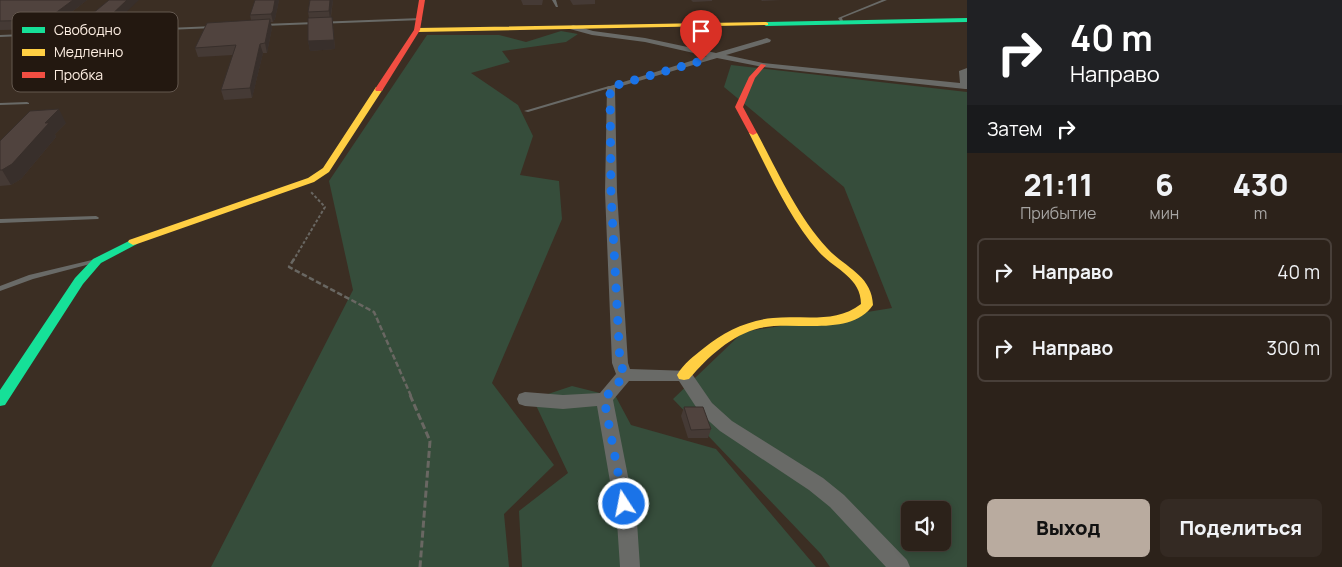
<!DOCTYPE html>
<html lang="ru">
<meta charset="utf-8">
<style>
body{margin:0;font-family:Manrope,sans-serif;background:#342a23;color:#f1f3f6;height:100vh;display:flex;flex-direction:column;font-size:19px;white-space:nowrap}
*{box-sizing:border-box;margin:0}
p{font-size:16px;color:#a6a4a2}
.icon{flex:none;width:28px;height:28px;fill:none;stroke:currentColor;stroke-width:2;stroke-linecap:round;stroke-linejoin:round}
.map{position:relative;flex:1;overflow:hidden}
.side{display:flex;flex-direction:column;background:#2c221a;width:375px}
.side>*{flex:none}
.top-card{background:#202124;color:#fff;overflow:hidden}
.controls{position:absolute;left:901px;top:501px;display:grid;gap:10px}
.controls a{display:grid;place-items:center;width:50px;height:50px;border-radius:8px;background:#2c221a;box-shadow:0 2px 8px #0003,0 0 0 1px #483f39;font-size:25px}
.pin{position:absolute;display:grid;place-items:center;width:42px;height:42px;color:#fff;margin:-51px -21px;border-radius:50% 50% 50% 0;rotate:-45deg;box-shadow:0 0 5px #0007}
.pin .icon{rotate:45deg}
.me{position:absolute;width:55px;margin:-28px;rotate:349deg;stroke-linejoin:round;filter:drop-shadow(0 0 4px #0008)}
.turn{display:flex;align-items:center;gap:18px;height:105px;padding:0 20px;font-size:22px}
.turn .icon{width:65px;height:65px;stroke-width:2.5}
.turn b{display:block;font-size:35px;line-height:42px}
.then{display:flex;align-items:center;height:48px;padding:0 20px;background:#0003;gap:10px;font-size:19px}
.eta{display:flex;justify-content:space-evenly;align-items:center;height:85px;text-align:center}
.eta b{font-size:30px;font-weight:800;line-height:35px}
.cta{display:flex;gap:10px;margin-top:auto;padding:10px 20px}
.cta a{flex:1;height:58px;border-radius:8px;background:#b9ab9f;color:#111;font-size:20px;font-weight:800;line-height:58px;text-align:center}
.cta a+a{background:#342a23;color:#f1f3f6}
ul{padding:0;list-style:none}
li{display:flex;align-items:center;gap:15px;height:68px;margin:0 10px 8px;padding:0 10px;border:2px solid #483f39;border-radius:8px}
li div{flex:1}
li b{display:block;font-size:19px}
li em{font-style:normal}
main{display:flex;flex:1;min-height:0}
.map>svg:first-child{display:block}
.green{fill:#364d3b;fill-rule:evenodd}
.lines{fill:none;stroke-linecap:round;stroke-linejoin:round}
.path-far2{stroke:#696762;stroke-width:2;stroke-dasharray:3 2;stroke-linecap:butt}
.path-far1{stroke:#696762;stroke-width:2.5;stroke-dasharray:5.5 2.5;stroke-linecap:butt}
.path{stroke:#696762;stroke-width:3;stroke-dasharray:7 3;stroke-linecap:butt}
.lane{fill:#696a67;fill-rule:evenodd}
.street{fill:#696a67;fill-rule:evenodd}
.fast{fill:#16e098;fill-rule:evenodd}
.slow{fill:#ffcf43;fill-rule:evenodd}
.jam{fill:#f24e42;fill-rule:evenodd}
.wall{fill:#453a35}
.shaded-wall{fill:#382f2b}
.building{fill:#50433e;stroke:#382f2b}
.route{stroke:#1a73e8;stroke-width:9;stroke-dasharray:0 16.2}
.key{fill:#231810;stroke:#64584f;stroke-width:1}
.key-label{font-size:14px;fill:#fdeee2}
</style>
<main>
<div class="map">
<svg width="967" height="567" viewBox="0 0 967 567">
<rect width="100%" height="100%" fill="#3b2e23"/>
<path class="green" d="M561,31L578,34L566,42L502,51L510,62L471,73L518,105L533,136L520,175L559,181L562,219L492,383L554,465L504,514L509,567H211L353,290L329,181L427,35H499L526,42Z
M731,65L967,92V567H830L821,554L673,399L743,332L892,308L844,187L724,87ZM910,510H942V542H910Z
M572,386L616,397L631,425L716,449L816,567H522L519,511L568,473L533,399Z"/>
<g class="lines">
<path class="path-far2" d="M293,261L325,207L310,191"/>
<path class="path-far1" d="M294,259L289,267L374,312L411,396"/>
<path class="path" d="M410,395L430,441L420,567"/>
<path class="lane" d="M552,0H556L558,7H556Z
M882,0H887L842,18L844,24H842L838,18Z
M421,18L422,20L263,26L261,25L263,24Z
M215,26L216,27L214,28L0,37V35Z
M609,86L613,87L528,112L524,111Z
M27,102L29,103V104L0,105V103Z
M96,216L98,217L99,218L98,219L0,223V219Z
M92,260L94,261L95,262L94,263L33,279L0,291V286L29,275Z"/>
<path class="street" d="M573,25L593,31L645,38L716,53L767,38L771,40L770,42L726,55L763,63L960,83L959,71L967,68V89H965L763,67L717,58L615,88L617,192L628,363L630,369L690,371L712,403L732,421L823,478L844,495L907,560L910,567H886L830,507L809,490L720,431L700,413L679,381H629L613,400L637,522L640,567H620L617,522L597,406L563,409L525,406L519,404L517,399L519,394L525,392L563,395L600,393L616,374L612,363L605,192L607,87L707,56L645,42L592,35L570,29L569,27Z"/>
<path class="fast" d="M967,18V22L766,26L763,24L766,22Z
M133,239L137,240L138,242L137,244L101,263L83,284L5,405L0,406V390L75,278L93,259Z"/>
<path class="slow" d="M766,22L768,23V25L417,32L414,30L417,28Z
M376,87L383,89L329,172L314,182L137,244L133,245L128,242L129,240L308,178L323,168Z
M750,131L757,133C778,172 797,215 827,248C844,267 872,275 873,305C851,338 793,320 760,328C731,335 708,357 689,379L684,380L679,379L677,375C683,364 695,355 704,348C723,332 748,320 773,318C804,315 835,324 861,304C861,277 834,269 819,252C789,218 770,174 749,133Z"/>
<path class="jam" d="M419,0H425L420,30L382,91H376L375,89L414,30Z
M761,64L766,65L755,78L743,107L757,133L753,135L749,133L735,107L749,77Z"/>
</g>
<path class="wall" d="M0,0H87L50,29L0,30Z
M109,0L111,27L90,28L86,19Z
M279,0L275,19L273,22H270L272,28L267,53H263L252,98L224,100L221,90L233,55L198,57L195,48L251,20L250,15Z
M310,0H333L331,17H332L333,25L335,49L310,51L308,41L309,18L308,12Z
M521,0H543L542,5H523Z
M570,0H595V4L573,5Z
M691,0H712V1L693,2Z
M761,0H781L762,1Z
M68,63L73,72L62,84L43,85L38,75Z
M66,123L55,134L56,137L21,179L11,185L0,186V141Z
M684,407L711,429L708,438H688L681,416Z"/>
<path class="shaded-wall" d="M73,0H87L50,29L46,20Z
M127,0H139L111,27L107,19Z
M275,0H279L275,19L273,22L271,14Z
M330,0H333L330,20L329,11Z
M332,17L335,49L310,51L308,41Z
M270,19L272,28L267,53L265,43Z
M260,44L263,53L252,98L250,88Z
M68,63L73,72L62,84L58,74Z
M59,109L66,123L55,134L56,137L21,179L11,185L2,170L45,123Z"/>
<path class="building" d="M0,0H73L46,20L0,21Z
M109,0H127L107,19H86Z
M255,0H275L273,11L271,14L250,15Z
M310,0H330L329,11L308,12Z
M332,17L334,40L308,41V18Z
M270,19L265,43L260,44L250,88L221,90L236,45L195,48L207,23Z
M59,109L45,123H49L12,164L2,170H0V141L30,111Z
M684,407H703L711,429L691,430Z"/>
<g class="lines">
<path class="route" d="M624,504L604,399L625,375L620,363L611,192L610,87L701,61"/>
</g>
<rect x="12" y="12" width="166" height="80" rx="8" class="key"/>
<rect x="22" y="27" width="23" height="6" fill="#16e098"/>
<rect x="22" y="49" width="23" height="7" fill="#ffcf43"/>
<rect x="22" y="72" width="23" height="6" fill="#f24e42"/>
<g class="key-label">
<text x="54" y="35">Свободно</text>
<text x="54" y="57">Медленно</text>
<text x="54" y="80">Пробка</text>
</g>
</svg>
<div class="controls">
<a><svg class="icon" aria-label="sound" viewBox="0 0 24 24"><path d="M4 9h4l5-4v14l-5-4H4zM17 9q2 3 0 6"/></svg></a>
</div>
<div class="pin" style="left:701px;top:61px;background:#d93025"><svg class="icon" aria-label="arrive" viewBox="0 0 24 24"><path d="M6 21V4h12l-3 4 3 4H6"/></svg></div>
<svg class="me" style="left:624px;top:504px" viewBox="-20 -20 40 40"><circle r="17" fill="#1a73e8" stroke="#fff" stroke-width="3"/><path d="M0-11L8 9 0 5-8 9z" fill="#fff"/></svg>
</div>
<section class="side">
<div class="top-card">
<div class="turn"><svg class="icon" aria-label="right" viewBox="0 0 24 24"><path d="M7 20v-9h11M14 6l5 5-5 5"/></svg><div><b>40 m</b>Направо</div></div>
<div class="then">Затем<svg class="icon" aria-label="right" viewBox="0 0 24 24"><path d="M7 20v-9h11M14 6l5 5-5 5"/></svg></div>
</div>
<div class="eta">
<div><b>21:11</b><p>Прибытие</p></div>
<div><b>6</b><p>мин</p></div>
<div><b>430</b><p>m</p></div>
</div>
<ul>
<li><svg class="icon" aria-label="right" viewBox="0 0 24 24"><path d="M7 20v-9h11M14 6l5 5-5 5"/></svg><div><b>Направо</b></div><em>40 m</em></li>
<li><svg class="icon" aria-label="right" viewBox="0 0 24 24"><path d="M7 20v-9h11M14 6l5 5-5 5"/></svg><div><b>Направо</b></div><em>300 m</em></li>
</ul>
<div class="cta"><a>Выход</a><a>Поделиться</a></div>
</section>
</main>
